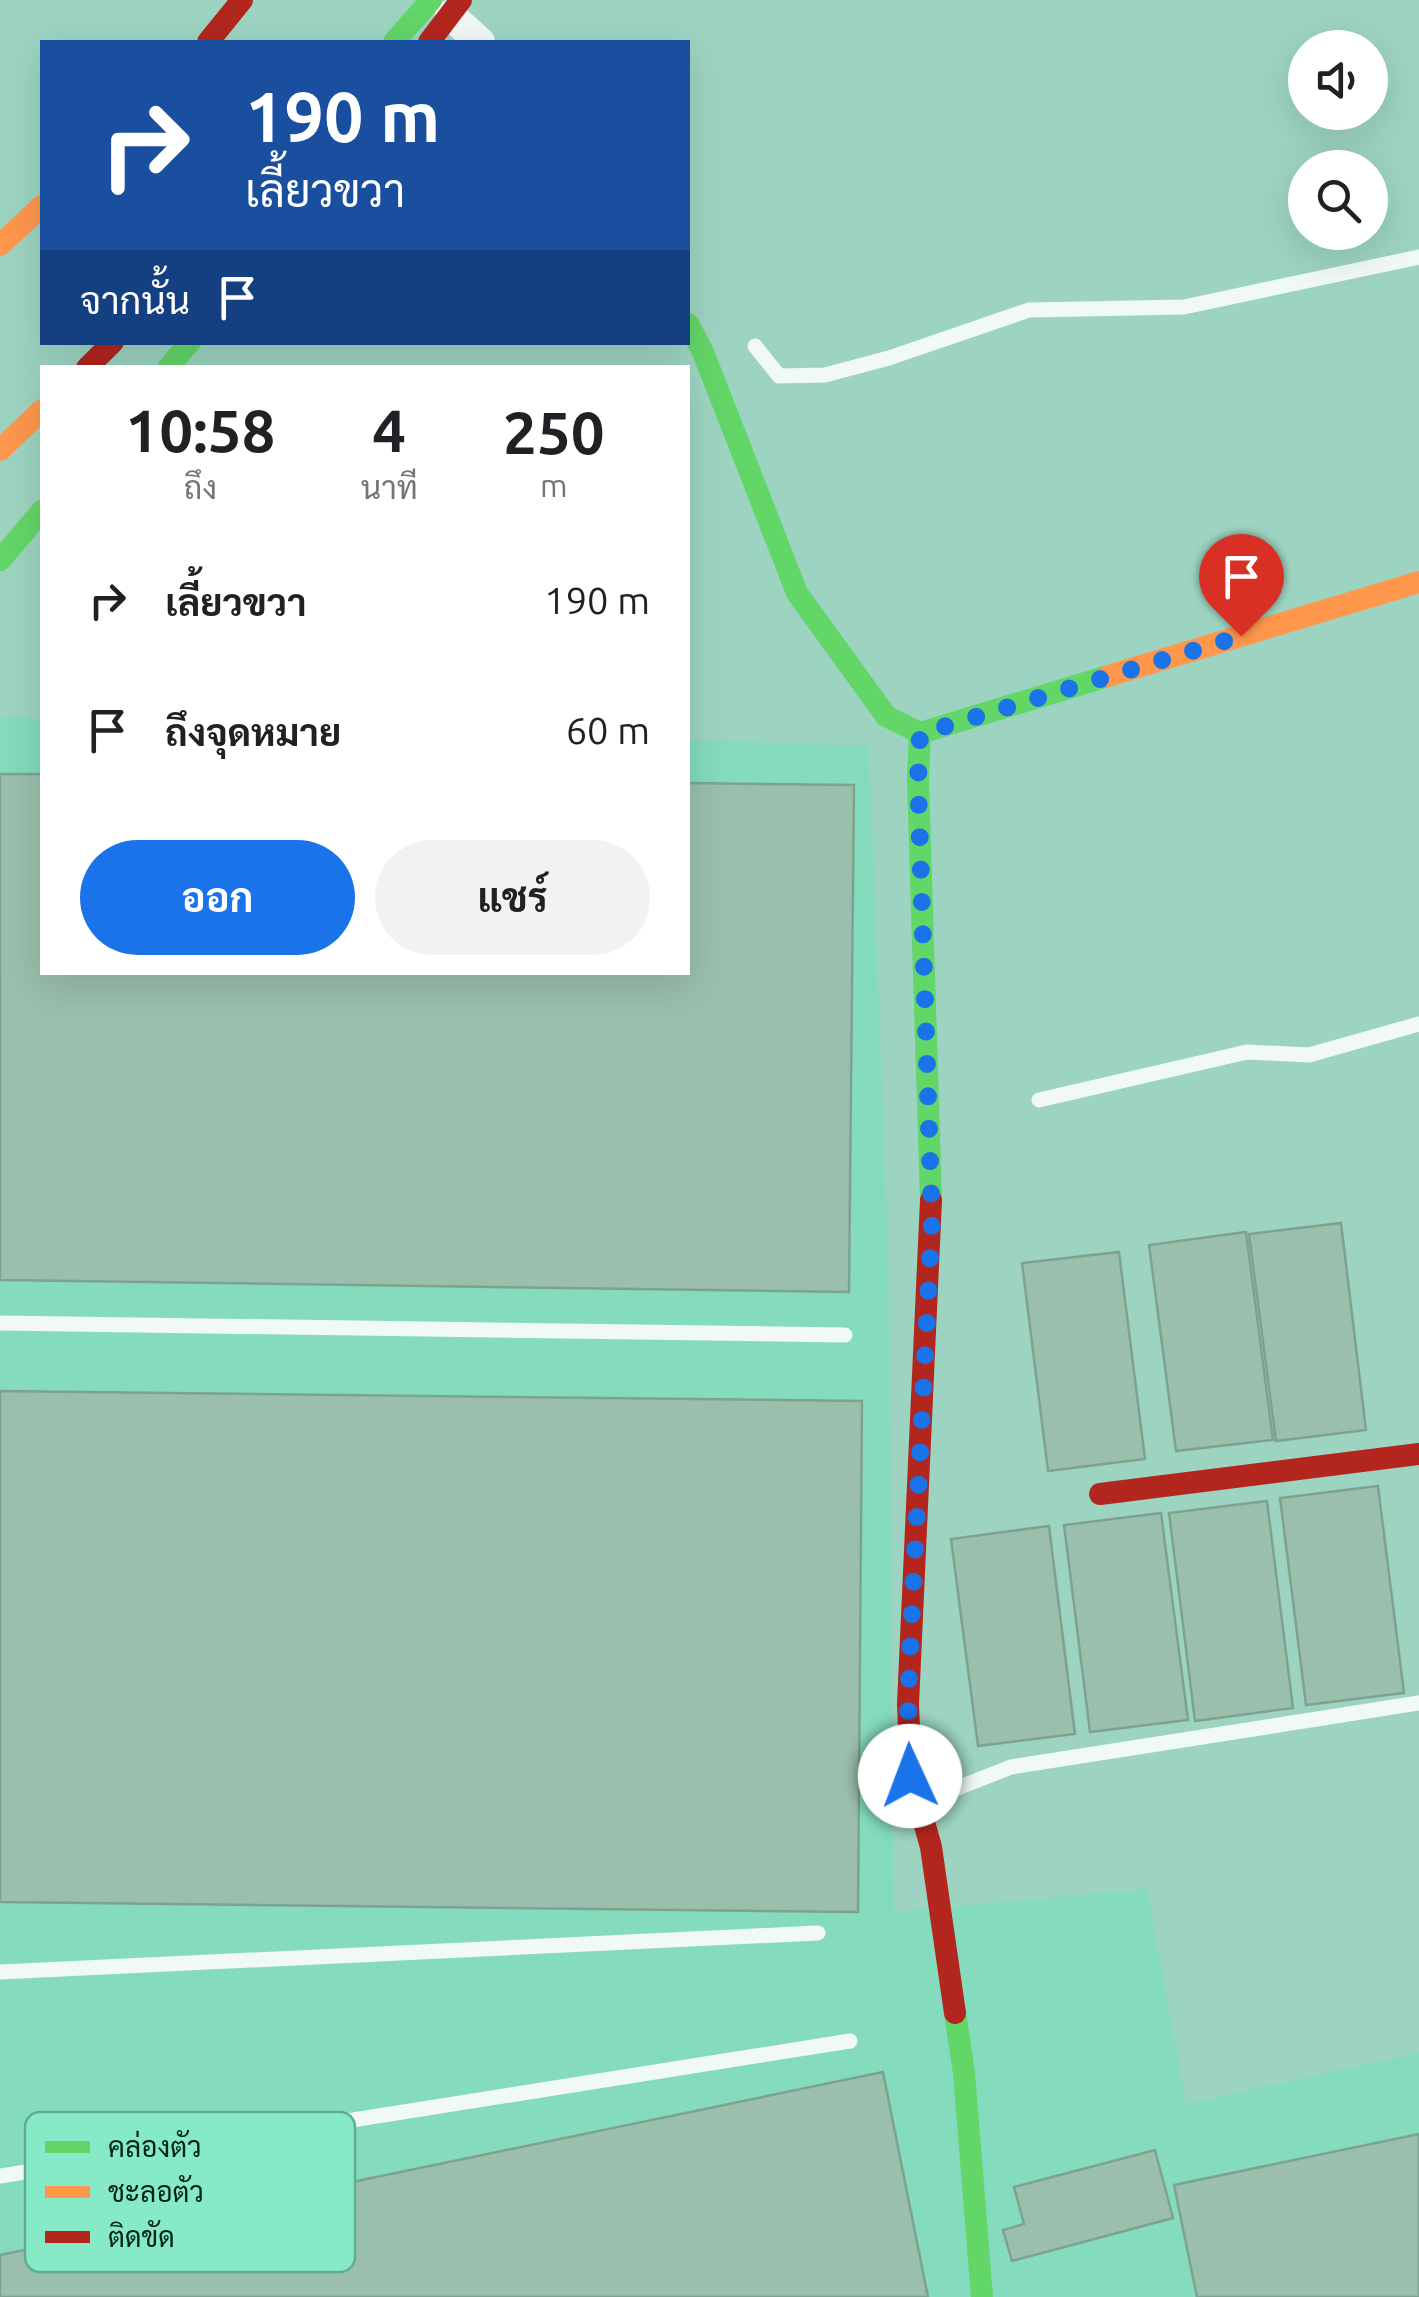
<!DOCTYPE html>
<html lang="th">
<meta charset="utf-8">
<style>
body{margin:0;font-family:Ubuntu,Sarabun,sans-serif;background:#f2f2f2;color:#202124;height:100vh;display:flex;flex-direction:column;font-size:38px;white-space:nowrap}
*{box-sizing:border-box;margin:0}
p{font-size:32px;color:#757577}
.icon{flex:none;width:55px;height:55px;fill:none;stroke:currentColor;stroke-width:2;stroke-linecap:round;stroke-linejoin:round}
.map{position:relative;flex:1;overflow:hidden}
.panel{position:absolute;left:40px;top:365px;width:650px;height:610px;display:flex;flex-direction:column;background:#fff;border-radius:0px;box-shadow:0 10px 40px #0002}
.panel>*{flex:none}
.banner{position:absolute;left:40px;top:40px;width:650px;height:305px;border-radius:0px;box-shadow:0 10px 40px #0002;background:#1a4fa0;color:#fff;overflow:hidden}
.fabs{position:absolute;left:1288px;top:30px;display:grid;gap:20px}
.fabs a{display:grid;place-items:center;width:100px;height:100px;border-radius:50%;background:#fff;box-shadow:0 10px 40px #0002;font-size:50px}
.pin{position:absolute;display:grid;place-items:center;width:85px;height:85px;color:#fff;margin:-102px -42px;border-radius:50% 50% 50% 0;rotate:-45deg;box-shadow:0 0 10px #0007}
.pin .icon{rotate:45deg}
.me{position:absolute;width:110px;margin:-55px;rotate:358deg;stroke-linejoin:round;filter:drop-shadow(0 0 8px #0008)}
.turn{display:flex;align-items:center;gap:35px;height:210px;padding:0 40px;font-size:45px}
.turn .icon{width:130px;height:130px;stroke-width:2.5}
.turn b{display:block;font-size:70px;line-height:85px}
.then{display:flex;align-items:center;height:95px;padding:0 40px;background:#0003;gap:20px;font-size:38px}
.eta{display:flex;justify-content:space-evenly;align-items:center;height:170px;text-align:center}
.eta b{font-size:60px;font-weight:700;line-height:70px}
.action{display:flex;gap:20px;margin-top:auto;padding:20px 40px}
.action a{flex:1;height:115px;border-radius:60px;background:#1a73e8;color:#fff;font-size:40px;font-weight:700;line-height:115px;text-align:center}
.action a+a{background:#f2f2f2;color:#202124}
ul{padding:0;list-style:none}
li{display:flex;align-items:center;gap:30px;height:130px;padding:0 40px}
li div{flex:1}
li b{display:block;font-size:38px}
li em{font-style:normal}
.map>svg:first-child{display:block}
.built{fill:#84dbbd}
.building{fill:#9abfac;stroke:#7da390;stroke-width:2.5}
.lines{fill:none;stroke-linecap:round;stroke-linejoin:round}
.lane{stroke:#f0f9f6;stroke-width:15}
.street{stroke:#f0f9f6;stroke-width:30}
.fast{stroke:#63d668;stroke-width:22}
.slow{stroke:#ff974d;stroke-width:22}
.jam{stroke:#b3261e;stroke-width:22}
.route{stroke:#1a73e8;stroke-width:18;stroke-dasharray:0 32.4}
.key{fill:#87eac7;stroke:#5fae92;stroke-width:2.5}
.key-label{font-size:28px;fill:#012218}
</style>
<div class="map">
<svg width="1419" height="2297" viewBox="0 0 1419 2297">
<rect width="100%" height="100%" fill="#9dd4c1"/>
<path class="built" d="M0,717L42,719V972H688V740L869,746L888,1248L894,1912L1147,1889L1186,2104L1419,2053V2297H0Z"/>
<path class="building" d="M0,774H42V972H688V783L854,785L849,1292L0,1280Z
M1341,1223L1366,1430L1276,1441L1249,1234Z
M1246,1232L1273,1440L1176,1451L1149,1245Z
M1119,1252L1145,1459L1048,1471L1022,1263Z
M0,1391L862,1401L858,1912L0,1902Z
M1378,1486L1404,1693L1306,1705L1280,1498Z
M1267,1501L1293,1708L1195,1721L1169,1513Z
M1161,1513L1188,1720L1090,1732L1064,1525Z
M1049,1526L1075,1734L978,1746L951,1539Z
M883,2072L928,2297H0V2255Z
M1419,2134V2297H1197L1174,2185Z
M1155,2150L1173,2218L1012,2261L1003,2230L1024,2224L1014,2187Z"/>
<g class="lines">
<path class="lane" d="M755,346L779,376L825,375L889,358L1029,310L1184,307L1419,257
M1039,1100L1247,1052L1309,1055L1419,1024
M0,1323L845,1335
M922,1802L1011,1767L1419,1703
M0,1972L818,1933
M0,2176L850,2041"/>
<path class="street" d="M450,15L480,42"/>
<path class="fast" d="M394,42L431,0
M688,324L703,352L797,593L886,716L920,733L1108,676
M168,368L190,342
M0,560L42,511
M920,733L918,781L931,1200
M955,2013L964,2073L982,2297"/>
<path class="slow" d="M0,245L42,206
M0,450L42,410
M1108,676L1419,582"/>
<path class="jam" d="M208,42L242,0
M429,42L461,0
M87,368L113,342
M931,1200L908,1704L911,1776L931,1847L955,2013
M1100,1494L1419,1454"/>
</g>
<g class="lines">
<path class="route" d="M910,1776L908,1704L911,1630L932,1221L918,781L920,734L1241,636"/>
</g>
<rect x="25" y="2112" width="330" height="160" rx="15" class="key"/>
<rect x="45" y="2141" width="45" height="12" fill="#63d668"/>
<rect x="45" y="2186" width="45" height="12" fill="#ff974d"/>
<rect x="45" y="2231" width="45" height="12" fill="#b3261e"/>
<g class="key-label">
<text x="108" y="2157">คล่องตัว</text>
<text x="108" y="2202">ชะลอตัว</text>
<text x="108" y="2247">ติดขัด</text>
</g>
</svg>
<div class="fabs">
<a><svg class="icon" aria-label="sound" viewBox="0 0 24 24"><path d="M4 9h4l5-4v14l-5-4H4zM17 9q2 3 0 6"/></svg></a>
<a><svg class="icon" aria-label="search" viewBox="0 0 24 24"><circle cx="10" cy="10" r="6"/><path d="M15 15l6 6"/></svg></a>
</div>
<div class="pin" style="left:1241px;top:636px;background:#d93025"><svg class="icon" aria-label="arrive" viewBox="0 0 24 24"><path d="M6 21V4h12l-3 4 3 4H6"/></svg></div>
<svg class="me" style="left:910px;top:1776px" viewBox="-20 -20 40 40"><circle r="19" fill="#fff"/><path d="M0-13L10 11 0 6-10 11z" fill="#1a73e8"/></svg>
<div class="banner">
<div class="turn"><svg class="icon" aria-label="right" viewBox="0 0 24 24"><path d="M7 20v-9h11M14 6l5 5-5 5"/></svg><div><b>190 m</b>เลี้ยวขวา</div></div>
<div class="then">จากนั้น<svg class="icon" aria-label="arrive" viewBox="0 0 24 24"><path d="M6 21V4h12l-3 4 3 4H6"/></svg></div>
</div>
<section class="panel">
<div class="eta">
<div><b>10:58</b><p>ถึง</p></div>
<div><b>4</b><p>นาที</p></div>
<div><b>250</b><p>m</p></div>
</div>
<ul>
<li><svg class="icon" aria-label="right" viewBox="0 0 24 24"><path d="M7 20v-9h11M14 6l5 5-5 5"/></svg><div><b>เลี้ยวขวา</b></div><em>190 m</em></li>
<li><svg class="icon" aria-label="arrive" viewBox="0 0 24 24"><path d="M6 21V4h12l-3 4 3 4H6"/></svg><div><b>ถึงจุดหมาย</b></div><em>60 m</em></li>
</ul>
<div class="action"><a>ออก</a><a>แชร์</a></div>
</section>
</div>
